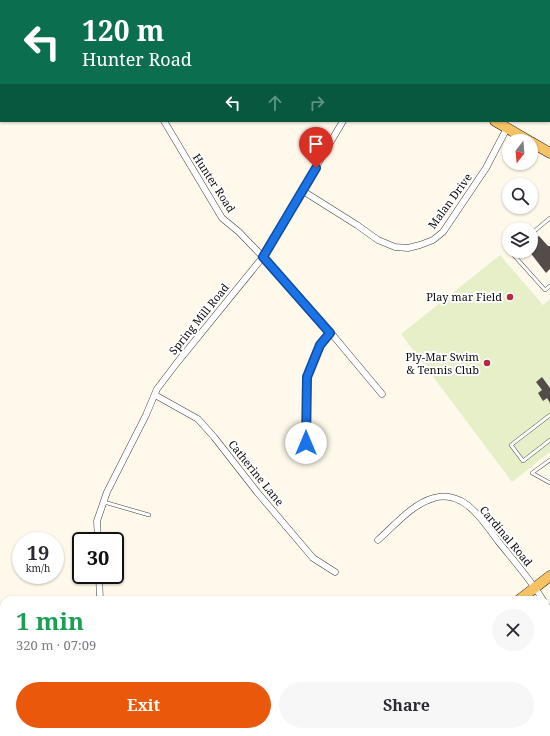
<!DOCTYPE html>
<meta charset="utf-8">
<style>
body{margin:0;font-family:"Noto Serif",serif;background:#f7f7f7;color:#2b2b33;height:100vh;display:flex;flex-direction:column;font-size:15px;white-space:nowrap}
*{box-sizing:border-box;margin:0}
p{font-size:13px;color:#7c7c81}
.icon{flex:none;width:22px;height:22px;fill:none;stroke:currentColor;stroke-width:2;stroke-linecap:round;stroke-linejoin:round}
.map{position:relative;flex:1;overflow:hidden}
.drawer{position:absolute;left:0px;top:596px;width:550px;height:140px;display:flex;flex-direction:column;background:#fff;border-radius:12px 12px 0 0;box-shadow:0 1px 3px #0004}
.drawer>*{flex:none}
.top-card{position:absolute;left:0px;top:0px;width:550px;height:122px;box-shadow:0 1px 3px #0004;background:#0b6e4f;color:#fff;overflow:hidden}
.needle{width:26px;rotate:196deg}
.controls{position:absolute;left:502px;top:134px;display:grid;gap:8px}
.controls a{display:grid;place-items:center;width:36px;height:36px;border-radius:50%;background:#fff;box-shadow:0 1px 3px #0004;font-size:20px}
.speed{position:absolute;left:12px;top:532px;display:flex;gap:8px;font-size:20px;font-weight:700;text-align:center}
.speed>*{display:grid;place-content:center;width:52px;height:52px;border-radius:50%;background:#fff;box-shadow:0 1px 3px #0004;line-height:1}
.speed small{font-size:10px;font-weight:400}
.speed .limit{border:2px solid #111;border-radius:6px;background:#fff;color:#111}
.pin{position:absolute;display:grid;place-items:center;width:34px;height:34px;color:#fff;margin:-41px -17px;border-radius:50% 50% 50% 0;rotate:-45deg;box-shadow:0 0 4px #0007}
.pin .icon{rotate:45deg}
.me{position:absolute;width:44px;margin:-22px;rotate:0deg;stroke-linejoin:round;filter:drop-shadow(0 0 3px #0008)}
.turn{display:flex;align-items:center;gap:14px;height:84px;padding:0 16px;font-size:18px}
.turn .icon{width:52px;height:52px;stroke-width:2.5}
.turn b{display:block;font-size:28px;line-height:34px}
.lanes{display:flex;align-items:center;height:38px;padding:0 16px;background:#0003;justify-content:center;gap:20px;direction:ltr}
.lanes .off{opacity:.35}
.round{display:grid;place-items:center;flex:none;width:42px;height:42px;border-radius:21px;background:#f7f7f7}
.summary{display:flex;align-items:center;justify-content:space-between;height:68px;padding:0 16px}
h1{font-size:24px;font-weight:700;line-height:30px;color:#1e9e55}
.cta{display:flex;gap:8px;margin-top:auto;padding:8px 16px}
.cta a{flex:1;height:46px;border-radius:24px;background:#ea580c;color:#fff;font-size:16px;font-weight:700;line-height:46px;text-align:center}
.cta a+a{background:#f7f7f7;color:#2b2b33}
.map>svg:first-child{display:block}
.pitch{fill:#e6efc8}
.building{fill:#544c49}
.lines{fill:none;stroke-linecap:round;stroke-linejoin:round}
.service-casing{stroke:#3f3f3f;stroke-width:4}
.minor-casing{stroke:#3f3f3f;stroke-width:7}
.primary-casing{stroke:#1d1d1d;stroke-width:11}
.service{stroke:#fff;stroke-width:3}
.minor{stroke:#fff;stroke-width:6}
.primary{stroke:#f5c265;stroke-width:10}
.route-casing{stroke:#114b97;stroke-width:10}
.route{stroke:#1a73e8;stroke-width:7}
.poi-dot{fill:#b8283f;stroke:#fff;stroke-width:1.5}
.labels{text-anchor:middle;stroke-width:4;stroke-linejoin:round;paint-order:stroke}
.street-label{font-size:11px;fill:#0c0c0c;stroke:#fff}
.poi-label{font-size:11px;fill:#0c0c0c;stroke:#fff;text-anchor:end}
</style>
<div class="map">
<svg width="550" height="736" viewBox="0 0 550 736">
<rect width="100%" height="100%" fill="#fff9eb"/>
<path class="pitch" d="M500,255L543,305L550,299V452L512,482L401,334Z"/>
<path class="building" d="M539,236L548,246H550V269L546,273L529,251H531V239L532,241Z
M542,377L550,388V403L547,398L543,401L538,393L542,390L536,382Z
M375,732H399L394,736H370Z"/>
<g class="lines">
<defs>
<path id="service" d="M57,1L58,0
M0,33L1,32
M531,234L550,218
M510,251L545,290L550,286
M550,415L511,445L523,461L550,440
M550,460L532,473L550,483
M104,502L149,515
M546,634L550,640
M546,648L550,645
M443,732L445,734"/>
<path id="minor" d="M412,1L413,0
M549,81L550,82
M164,121L222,218L239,232L263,257L331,333L382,394
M303,191L357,225L378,240L395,247L408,248L420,245L433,240L443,232L486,168L507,128
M155,395L198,419L214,437L257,492L313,558L335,572
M306,443L307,377L320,345L331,333
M378,540C395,525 412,504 434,498C443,495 453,497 461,501C476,509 488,528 498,541C514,561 530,579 543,600
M98,541L97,521L107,492L146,415L157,389L176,364L263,257L343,121
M99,575L100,600
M546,605L550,611
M0,665V672
M546,716L550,713
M0,726L4,727
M23,732L40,736
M83,736L84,732
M225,736L231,732
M521,736L526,732"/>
<path id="primary" d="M308,0L310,1
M495,121L529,141
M531,142L550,153
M519,600L550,576
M342,736L348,732"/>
</defs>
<use href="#service" class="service-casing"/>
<use href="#minor" class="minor-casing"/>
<use href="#primary" class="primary-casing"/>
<use href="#service" class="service"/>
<use href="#minor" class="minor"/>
<use href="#primary" class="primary"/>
</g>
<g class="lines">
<defs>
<path id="route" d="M306,443L307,377L320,345L330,333L263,257L316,168"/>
</defs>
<use href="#route" class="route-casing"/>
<use href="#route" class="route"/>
</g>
<g class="poi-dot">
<circle cx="510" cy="297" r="4"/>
<circle cx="487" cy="363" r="4"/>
</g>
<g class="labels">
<g class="street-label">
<text transform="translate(214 183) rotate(57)" y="4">Hunter Road</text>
<text transform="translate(450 201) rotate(-54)" y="4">Malan Drive</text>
<text transform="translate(199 319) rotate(-51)" y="4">Spring Mill Road</text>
<text transform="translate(256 473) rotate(51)" y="4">Catherine Lane</text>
<text transform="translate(506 536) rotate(50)" y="4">Cardinal Road</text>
</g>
<g class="poi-label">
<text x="502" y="301">Play mar Field</text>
<text x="479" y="361">Ply-Mar Swim<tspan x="479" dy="13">&amp; Tennis Club</tspan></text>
</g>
</g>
</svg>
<div class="controls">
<a><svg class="needle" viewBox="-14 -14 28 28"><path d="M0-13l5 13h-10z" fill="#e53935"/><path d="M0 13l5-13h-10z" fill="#7c7c81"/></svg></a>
<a><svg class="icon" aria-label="search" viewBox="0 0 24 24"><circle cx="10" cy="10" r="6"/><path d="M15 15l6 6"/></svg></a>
<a><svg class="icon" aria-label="layers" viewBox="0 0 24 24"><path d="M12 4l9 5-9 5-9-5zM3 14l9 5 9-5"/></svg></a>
</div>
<div class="speed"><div>19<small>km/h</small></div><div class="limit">30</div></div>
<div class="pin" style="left:316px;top:168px;background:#d93025"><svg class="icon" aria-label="arrive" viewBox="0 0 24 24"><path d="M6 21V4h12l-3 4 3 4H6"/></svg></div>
<svg class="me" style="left:306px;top:443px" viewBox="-20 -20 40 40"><circle r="19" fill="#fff"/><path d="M0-13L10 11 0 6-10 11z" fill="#1a73e8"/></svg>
<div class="top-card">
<div class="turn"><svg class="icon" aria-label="left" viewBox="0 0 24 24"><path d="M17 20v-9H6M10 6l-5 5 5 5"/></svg><div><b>120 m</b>Hunter Road</div></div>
<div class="lanes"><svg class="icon" aria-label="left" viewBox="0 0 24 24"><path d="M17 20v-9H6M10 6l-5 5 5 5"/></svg><svg class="icon off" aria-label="ahead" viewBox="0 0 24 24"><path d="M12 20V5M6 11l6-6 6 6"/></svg><svg class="icon off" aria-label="right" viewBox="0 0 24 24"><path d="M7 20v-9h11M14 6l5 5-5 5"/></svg></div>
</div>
<section class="drawer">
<div class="summary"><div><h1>1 min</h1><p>320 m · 07:09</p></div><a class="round"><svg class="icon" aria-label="close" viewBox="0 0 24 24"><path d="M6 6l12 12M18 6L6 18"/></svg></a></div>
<div class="cta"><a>Exit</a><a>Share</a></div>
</section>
</div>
